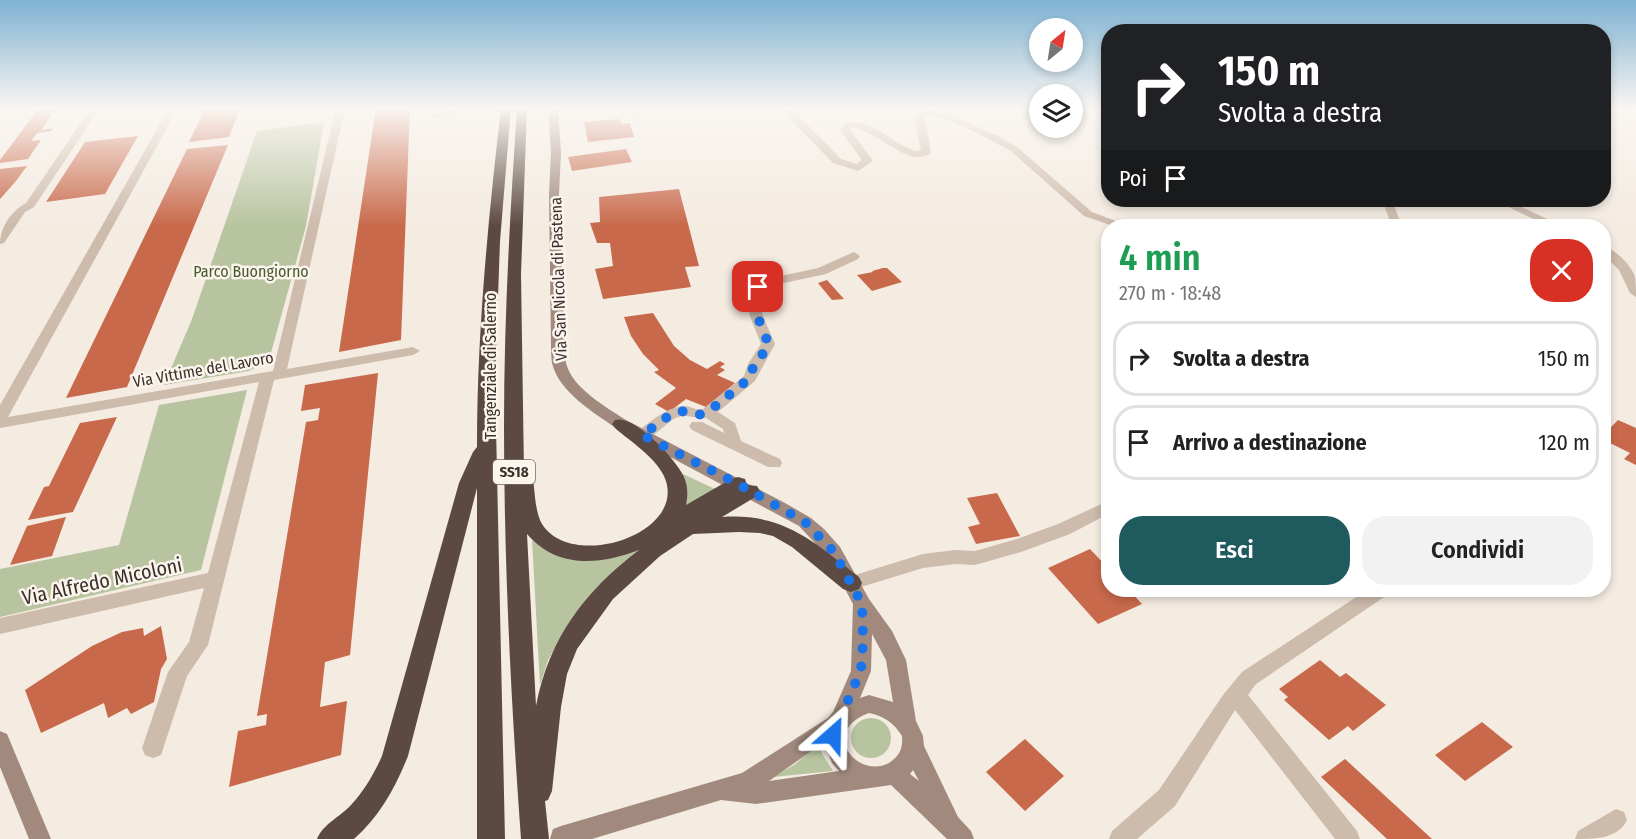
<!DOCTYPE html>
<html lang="it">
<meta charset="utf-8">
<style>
body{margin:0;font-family:"Fira Sans Condensed",sans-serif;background:#f2f2f2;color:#222;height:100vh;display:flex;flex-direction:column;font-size:22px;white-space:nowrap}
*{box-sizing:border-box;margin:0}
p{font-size:20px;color:#767676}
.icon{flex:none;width:33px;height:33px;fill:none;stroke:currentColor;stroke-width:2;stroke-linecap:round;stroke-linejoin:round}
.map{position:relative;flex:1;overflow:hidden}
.drawer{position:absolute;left:1101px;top:219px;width:510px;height:378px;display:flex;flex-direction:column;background:#fff;border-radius:24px;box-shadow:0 3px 9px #0003}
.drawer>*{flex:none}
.guide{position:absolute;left:1101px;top:24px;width:510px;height:183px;border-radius:24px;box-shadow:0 3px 9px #0003;background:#202124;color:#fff;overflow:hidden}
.needle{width:39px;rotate:30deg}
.controls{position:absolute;left:1029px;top:18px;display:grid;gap:12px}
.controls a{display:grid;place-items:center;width:54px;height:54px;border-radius:50%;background:#fff;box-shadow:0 3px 9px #0003;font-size:30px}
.pin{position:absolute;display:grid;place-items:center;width:51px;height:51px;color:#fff;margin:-26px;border-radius:12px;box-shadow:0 3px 9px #0006}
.me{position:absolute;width:66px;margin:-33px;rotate:25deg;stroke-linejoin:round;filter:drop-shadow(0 0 4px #0008)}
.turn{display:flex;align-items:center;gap:21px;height:126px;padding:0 18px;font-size:27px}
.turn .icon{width:78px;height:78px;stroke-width:2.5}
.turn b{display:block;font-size:42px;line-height:51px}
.then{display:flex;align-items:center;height:57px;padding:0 18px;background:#0003;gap:12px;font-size:22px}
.round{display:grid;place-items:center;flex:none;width:63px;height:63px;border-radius:24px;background:#f2f2f2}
.summary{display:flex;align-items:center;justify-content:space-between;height:102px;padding:0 18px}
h1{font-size:36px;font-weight:600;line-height:45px;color:#1e9e55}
.primary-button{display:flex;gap:12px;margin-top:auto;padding:12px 18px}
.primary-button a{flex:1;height:69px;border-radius:24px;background:#1f5a5e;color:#fff;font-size:24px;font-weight:600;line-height:69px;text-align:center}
.primary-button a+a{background:#f2f2f2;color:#222}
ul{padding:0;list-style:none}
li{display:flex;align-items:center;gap:18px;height:75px;margin:0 12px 9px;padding:0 6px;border:3px solid #e0e0e0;border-radius:24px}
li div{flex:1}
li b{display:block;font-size:22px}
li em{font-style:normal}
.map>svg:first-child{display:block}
.green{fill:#b8c4a0}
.building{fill:#c8694b}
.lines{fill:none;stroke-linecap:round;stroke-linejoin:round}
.street{fill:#cdbbac;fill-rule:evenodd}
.secondary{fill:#a18a7d;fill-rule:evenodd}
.highway{fill:#5c4a42;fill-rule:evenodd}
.route{stroke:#1a73e8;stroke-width:10;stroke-dasharray:0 18}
.labels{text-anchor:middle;stroke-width:5;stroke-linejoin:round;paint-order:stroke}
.shield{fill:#fbf5ee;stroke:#756b66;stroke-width:1.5}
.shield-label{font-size:15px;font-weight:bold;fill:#3b302b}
.park-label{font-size:16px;fill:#4a5a2e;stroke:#fbf5ee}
.street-label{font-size:16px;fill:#3b302b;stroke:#fbf5ee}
.near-street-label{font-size:20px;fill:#3b302b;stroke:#fbf5ee}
</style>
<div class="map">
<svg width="1636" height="839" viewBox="0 0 1636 839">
<rect width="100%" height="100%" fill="#f4ebe1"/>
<path class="green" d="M324,122L306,226L269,360L249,371L164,385L192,319L257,131Z
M247,390L201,570L0,617V569L119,545L159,405Z
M683,474L715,489L680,510Z
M532,540C571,565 603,564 644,545L568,626L548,660L540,685Z
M851 738a20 20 0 1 1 40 0a20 20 0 1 1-40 0Z
M820,743L821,752L833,771L773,777L794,765Z"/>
<path class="building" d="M39,108L66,110L54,111L41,130L53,128L51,131L37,133L31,141L41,140L28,159L0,163V160Z
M205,108H240L229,137L189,142Z
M376,108H410L401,340L339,352Z
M620,119L621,124L630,123L634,137L588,142L584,122Z
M138,136L105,194L46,202L85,142Z
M228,145L127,387L66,398L187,149Z
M626,149L632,162L572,171L568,157Z
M27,166L16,181L0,199V169Z
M679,189L699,266L685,267L691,287L603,299L595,269L613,266L610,243H597L590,223L600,222L599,197Z
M883,268H887L902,282L872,291L857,275L873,272L872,271Z
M827,280L844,299L832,300L818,283Z
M653,313L674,346L690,360L707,369L720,361L725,364L720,367L725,370L717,375L735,383L706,407L686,399L669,412L655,404L676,388L654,372L659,370L643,354L631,336L624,317Z
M378,373L350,655L325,662L320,707L347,701L341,755L229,787L238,731L266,725L267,714L257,716L306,422L318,420L320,408L301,411L305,385Z
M117,417L73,512L28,520L44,487L49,486L80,423Z
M1618,420L1636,428V465L1624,459L1630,453L1604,440V434Z
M997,493L1020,536L976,544L968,527L980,524L967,498Z
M66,517L52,556L10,565L27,526Z
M1090,549L1108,568V590H1129L1142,604L1098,624L1048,568Z
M161,626L167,659L161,669L154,702L131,714L127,708L108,718L104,703L41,733L25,690L92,646L122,632L143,628L144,636Z
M1320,660L1340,677L1346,673L1386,705L1353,731L1348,726L1329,740L1284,700L1288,697L1279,689Z
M1482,722L1513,747L1465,781L1435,755Z
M1025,739L1064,776L1025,811L986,772Z
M1345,759L1432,839H1387L1321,777Z"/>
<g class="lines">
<path class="street" d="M91,108H100L34,207L25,212L4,243L0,244C0,228 11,211 26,203Z
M169,108H178L8,417L273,371L336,108H345L287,369L413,347L420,351L413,355L274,380L208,645L187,676L161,755L153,758L145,755L142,748L168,672L189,642L204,588L0,634V618L208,573L259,382L0,428V405Z
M459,108H479L438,118L433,115Z
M608,108H708L704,111L630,114Z
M779,108L793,110L841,159L857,164L862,160L840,130L845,123C875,118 890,144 916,151L921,150L915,123L918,111L930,110L945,113L998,136L1017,147L1092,212L1129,226H1113L1084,216L1011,151L965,127L939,117L925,116L931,153C907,170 877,128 851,128L850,130L873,161L858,171L833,163Z
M1382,200H1392L1402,226H1392Z
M1494,200H1507L1562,226H1548Z
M1604,246C1616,250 1631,265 1635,277C1636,283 1636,291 1636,297L1630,293L1619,270L1604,255Z
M854,252L860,256L858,259L826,274L770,286C750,301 768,325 775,344L755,381L718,412L735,423L741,441L780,459L782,463L780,467H768L692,430L689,426L692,422H702L724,433L723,429L706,418C696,420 687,413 678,417C664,422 653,443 637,439L634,435L637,431C651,422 666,407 684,406C691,406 695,411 703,409L744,376L748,364L761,344C753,320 736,300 762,280L818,268Z
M1108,501V514L1070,534L1021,552L975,565L955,564L923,568L851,590L845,588L842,583L845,578L923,554L955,550L975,551L1017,539L1058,524Z
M1367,590H1390L1387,595L1256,684L1248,695L1357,831L1360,839H1335L1235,710L1175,806L1137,839H1109L1112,831L1159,790L1223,695L1242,672Z
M1616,809L1624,812L1627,820C1618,839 1595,839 1575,839L1578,831Z"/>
<path class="secondary" d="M548,108H558L561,153L559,194L565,344C565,350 565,357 566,363C572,388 606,407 626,420L785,503L811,518L824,529L840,547L869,599L892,631L906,660L916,721L923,736L924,746L958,817L971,831L974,839H947L891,785L756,804L721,800L592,839H550L553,829L561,826L742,773L828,718L833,712L851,671L853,604L828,557L799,526L616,428C593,412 559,392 552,363C551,357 551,350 551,344L549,194L551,153ZM872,634L886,660L893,702L869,695L860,698L871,671ZM869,713C884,716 894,723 902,736C903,748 900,756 889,763C858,780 818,732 869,713ZM824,742L832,763L839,771L769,781ZM913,770L919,781L910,774Z
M0,731L7,734L51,839H29L0,767Z"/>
<path class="highway" d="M501,108H511L500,241L495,381L505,839H477V488L408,756C395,788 380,816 354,839H317C323,824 340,817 351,805C364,791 374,774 382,756L459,483L473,452L477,447C477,333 488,221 501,108Z
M517,108H527L521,274L524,473L530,474L533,479C535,492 535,512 542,524C572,572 690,533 664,476C654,456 631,442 615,428L612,424L615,420C634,414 676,459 684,477C688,486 688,496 686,505L731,479L738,477L745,479L747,485L757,486L760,491L757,496L722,517C784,513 813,541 859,577L862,583L859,589L851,592L843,589L792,547L773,536L760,533L739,532L693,534L660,556L613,599L577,649L567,674L561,707L552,791L548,800L545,801L549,839H521C511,702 504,564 504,426C504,320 510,214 517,108ZM527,534C557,569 600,565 639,550C585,591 549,638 536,706Z"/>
</g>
<linearGradient id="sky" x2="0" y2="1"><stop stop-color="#7eb2d2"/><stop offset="0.48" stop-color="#faf6f2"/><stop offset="1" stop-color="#faf6f2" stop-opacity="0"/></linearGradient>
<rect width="1636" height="226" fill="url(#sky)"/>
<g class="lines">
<path class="route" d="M758,287C747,304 763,325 768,344L767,349L754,364L750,378L708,412L698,415L685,411L673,413L642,435L738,484L805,522L834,552L862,604L863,641L861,670L833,735"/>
</g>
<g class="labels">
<rect class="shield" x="493" y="460" width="42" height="24" rx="4.5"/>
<g class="shield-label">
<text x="514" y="477">SS18</text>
</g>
<g class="park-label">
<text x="251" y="277">Parco Buongiorno</text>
</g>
<g class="street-label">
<text transform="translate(558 279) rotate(-92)" y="6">Via San Nicola di Pastena</text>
<text transform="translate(490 366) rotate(-90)" y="6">Tangenziale di Salerno</text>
<text transform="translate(203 369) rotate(-10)" y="6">Via Vittime del Lavoro</text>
</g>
<g class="near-street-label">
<text transform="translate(102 581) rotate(-12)" y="7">Via Alfredo Micoloni</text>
</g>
</g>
</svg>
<div class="controls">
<a><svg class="needle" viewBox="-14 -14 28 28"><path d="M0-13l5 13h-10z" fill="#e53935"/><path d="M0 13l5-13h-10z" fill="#767676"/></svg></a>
<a><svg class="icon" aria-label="layers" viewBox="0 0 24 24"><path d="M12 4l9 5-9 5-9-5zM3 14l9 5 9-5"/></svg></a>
</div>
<div class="pin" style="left:758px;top:287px;background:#d93025"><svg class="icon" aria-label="arrive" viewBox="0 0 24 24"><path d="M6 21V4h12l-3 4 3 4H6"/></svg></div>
<svg class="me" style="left:833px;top:735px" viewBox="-20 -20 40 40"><path d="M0-17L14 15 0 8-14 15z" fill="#1a73e8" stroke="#fff" stroke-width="4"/></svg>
<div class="guide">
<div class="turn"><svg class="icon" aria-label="right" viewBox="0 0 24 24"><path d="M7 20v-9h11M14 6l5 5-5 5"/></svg><div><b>150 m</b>Svolta a destra</div></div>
<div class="then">Poi<svg class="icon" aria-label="arrive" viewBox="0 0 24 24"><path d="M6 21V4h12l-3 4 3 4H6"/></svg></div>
</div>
<section class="drawer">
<div class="summary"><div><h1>4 min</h1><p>270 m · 18:48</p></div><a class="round" style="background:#d93025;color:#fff"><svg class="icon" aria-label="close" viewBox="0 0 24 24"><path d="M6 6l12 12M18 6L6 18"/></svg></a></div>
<ul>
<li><svg class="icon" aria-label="right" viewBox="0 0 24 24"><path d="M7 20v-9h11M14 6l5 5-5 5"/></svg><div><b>Svolta a destra</b></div><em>150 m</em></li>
<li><svg class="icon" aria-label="arrive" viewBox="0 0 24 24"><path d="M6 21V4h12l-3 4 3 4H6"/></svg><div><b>Arrivo a destinazione</b></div><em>120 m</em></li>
</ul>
<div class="primary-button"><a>Esci</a><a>Condividi</a></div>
</section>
</div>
